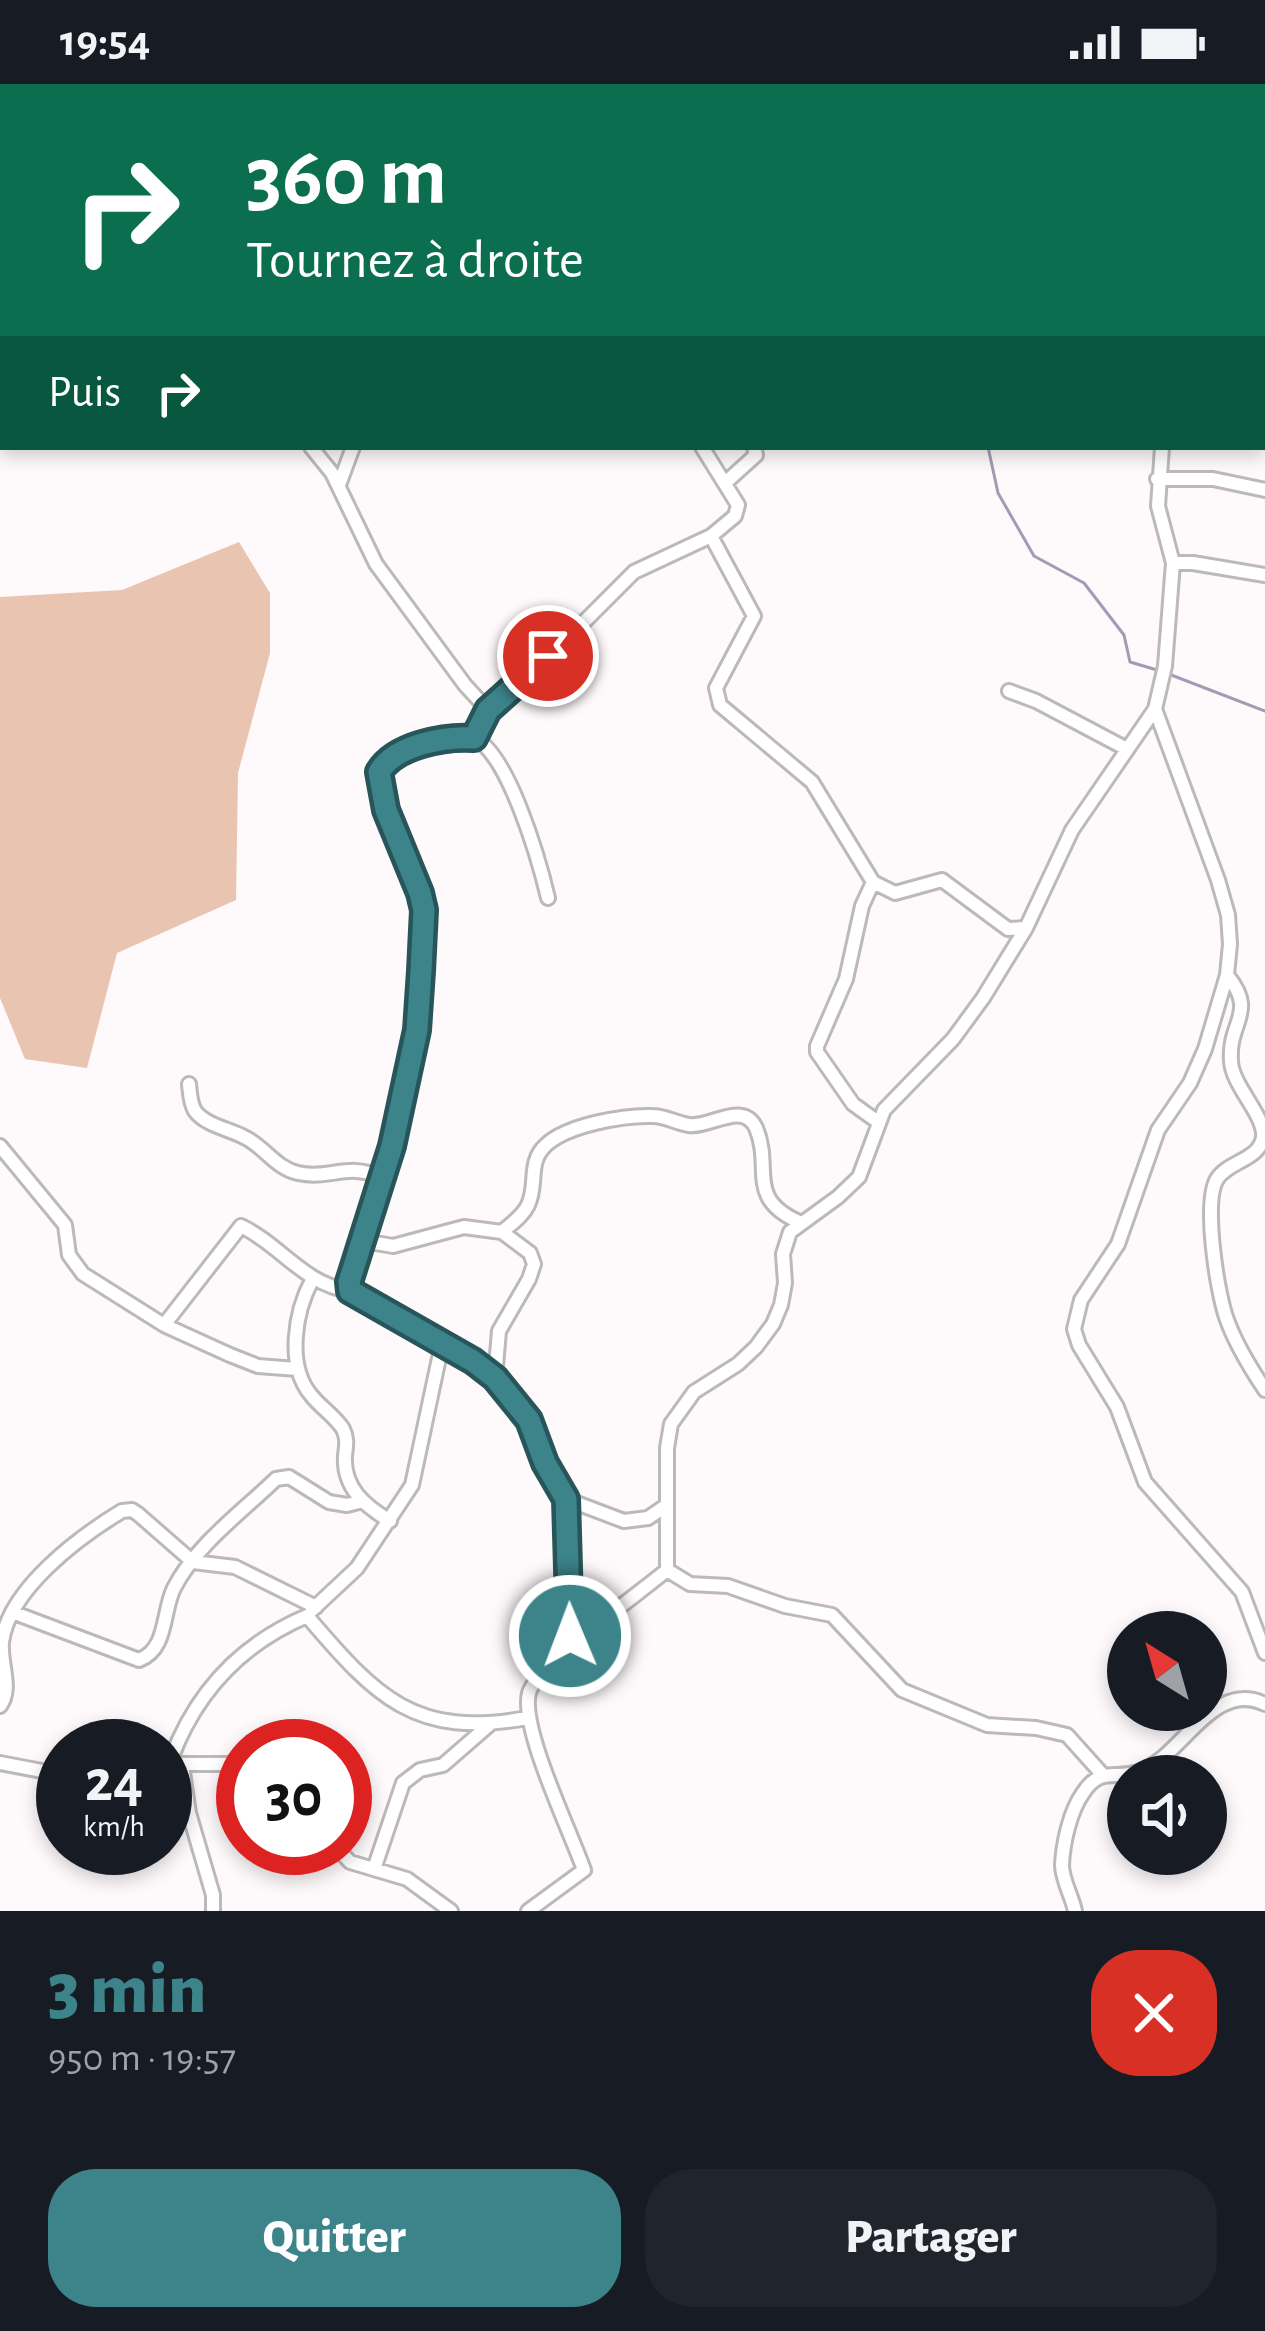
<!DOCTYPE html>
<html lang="fr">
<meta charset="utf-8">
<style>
body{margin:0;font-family:"Alegreya Sans",sans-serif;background:#20242c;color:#f1f3f6;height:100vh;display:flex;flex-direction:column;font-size:45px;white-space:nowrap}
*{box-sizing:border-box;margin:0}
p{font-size:39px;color:#9ea1a6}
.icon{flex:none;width:66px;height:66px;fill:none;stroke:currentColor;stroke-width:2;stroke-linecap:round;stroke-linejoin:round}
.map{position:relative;height:1827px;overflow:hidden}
.panel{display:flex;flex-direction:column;background:#171b24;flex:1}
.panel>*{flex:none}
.hud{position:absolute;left:0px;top:0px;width:1266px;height:366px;box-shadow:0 6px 18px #0003;background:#0b6e4f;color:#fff;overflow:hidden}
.needle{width:78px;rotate:323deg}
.fabs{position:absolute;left:1107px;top:1527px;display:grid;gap:24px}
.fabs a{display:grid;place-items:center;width:120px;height:120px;border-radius:50%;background:#171b24;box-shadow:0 6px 18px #0003;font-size:60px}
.speed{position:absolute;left:36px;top:1635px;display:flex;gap:24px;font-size:60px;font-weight:700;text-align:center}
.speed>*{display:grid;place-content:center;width:156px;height:156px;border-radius:50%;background:#171b24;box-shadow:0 6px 18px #0003;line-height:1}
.speed small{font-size:30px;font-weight:400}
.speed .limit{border:18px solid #d22;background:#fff;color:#111}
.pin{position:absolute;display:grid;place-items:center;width:102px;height:102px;color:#fff;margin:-51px;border:6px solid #fff;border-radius:50%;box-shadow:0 3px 12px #0007}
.me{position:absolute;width:132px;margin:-66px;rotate:359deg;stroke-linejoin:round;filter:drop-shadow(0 0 9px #0008)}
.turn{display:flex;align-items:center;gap:42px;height:252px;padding:0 48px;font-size:54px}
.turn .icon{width:156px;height:156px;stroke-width:2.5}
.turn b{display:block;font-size:84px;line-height:102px}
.then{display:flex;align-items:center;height:114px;padding:0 48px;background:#0003;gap:24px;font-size:45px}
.round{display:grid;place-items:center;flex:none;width:126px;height:126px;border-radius:48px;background:#20242c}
.headline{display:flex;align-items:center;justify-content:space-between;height:204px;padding:0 48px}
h1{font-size:72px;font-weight:800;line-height:90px;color:#3c838a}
.action{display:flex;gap:24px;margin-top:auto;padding:24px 48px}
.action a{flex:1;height:138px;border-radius:48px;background:#3c838a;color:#fff;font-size:48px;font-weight:800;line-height:138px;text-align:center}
.action a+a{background:#20242c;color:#f1f3f6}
.status{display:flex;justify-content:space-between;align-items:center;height:84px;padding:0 60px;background:#171b24;direction:ltr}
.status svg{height:33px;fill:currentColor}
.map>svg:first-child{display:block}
.green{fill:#e8c4b1}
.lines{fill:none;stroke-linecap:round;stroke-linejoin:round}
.stream{stroke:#a09cb5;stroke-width:3}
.minor-casing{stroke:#bdb8ba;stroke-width:18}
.minor{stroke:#fff;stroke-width:12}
.route-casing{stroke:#27555a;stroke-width:30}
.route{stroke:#3c838a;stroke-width:21}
</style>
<div class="status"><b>19:54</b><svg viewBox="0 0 49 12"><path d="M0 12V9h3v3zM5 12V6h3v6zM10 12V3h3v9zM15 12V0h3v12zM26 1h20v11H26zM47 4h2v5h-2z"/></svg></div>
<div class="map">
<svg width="1265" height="1827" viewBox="0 0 1265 1827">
<rect width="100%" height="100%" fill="#fef9fb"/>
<path class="green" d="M239,458L270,509V569L238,689L236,816L117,869L87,984L25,975L0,914V513L122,506Z"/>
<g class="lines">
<path class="stream" d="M593,0L601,3
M720,0L727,3
M610,3L621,0
M988,363L998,409L1034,472L1084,499L1124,551L1130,578L1157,586
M1166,589L1265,627"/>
<defs>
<path id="minor" d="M986,0L989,3
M1185,3L1187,0
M0,112H3
M311,363L332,389L376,480L465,601L488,626
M1162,363L1158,422L1173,479L1165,582L1155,625L1218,796L1228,831L1230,860L1227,891L1205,965L1190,999L1158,1046L1118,1160L1081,1216L1074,1245L1079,1261L1117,1323L1145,1398L1242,1508L1265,1569
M1157,395H1213L1265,406
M725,399L756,371L754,363
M339,401L353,363
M711,452L754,532L716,604L720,621L812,698L873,798L895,809L942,796L1008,845L1026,844
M1173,479H1193L1265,491
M1009,607L1036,617L1125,664
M474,654L488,626L526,596L634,488L711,452L735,432L738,421L702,363
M873,798L862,822L846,895L817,962V968L853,1020L878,1038
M548,814C540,780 508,666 473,654C447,645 405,667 384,680L379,688L386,726L420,809L424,826L421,887L417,946L392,1062L369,1143L353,1183L350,1207L495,1294L529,1336L545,1379L566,1415L624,1437L648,1434L667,1421
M1227,891C1258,929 1228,937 1231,977C1232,1002 1265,1031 1263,1053C1260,1076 1228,1077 1217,1095C1203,1118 1217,1207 1226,1233C1234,1257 1251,1285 1265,1306
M189,1000C190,1009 190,1019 195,1027C205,1041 229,1045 244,1053C264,1062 275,1084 298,1089C330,1096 348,1078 380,1093
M0,1062L65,1141L69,1171L83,1190L164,1241L230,1271L258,1282L297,1285
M502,1148C511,1140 523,1132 528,1121C538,1101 527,1078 546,1061C567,1041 624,1031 653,1032C665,1032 676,1039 689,1041C710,1044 743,1016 756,1044C773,1084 745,1114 799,1138
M364,1157L393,1162L464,1143L502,1148L530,1169L534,1180L529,1195L499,1247L495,1294
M312,1196C295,1228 286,1281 311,1311C320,1323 335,1332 343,1345C348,1355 346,1362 345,1372C343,1404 365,1422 390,1437
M164,1241L241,1142C282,1162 303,1200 350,1207
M566,1415L567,1564
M667,1486L690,1500L728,1502L785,1522L832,1531L902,1606L987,1641L1036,1644L1067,1651L1102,1690
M312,1526L357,1484L412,1401L442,1260
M12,1528L139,1576C168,1565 162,1528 174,1504C196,1461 242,1428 276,1395L289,1393L329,1418L347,1421L363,1417
M0,1622C13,1604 0,1580 2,1558C9,1505 79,1453 122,1427L132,1426L138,1430L193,1478L235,1483L316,1523
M165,1677L171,1675C196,1608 241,1560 307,1532C376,1613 415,1655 527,1634
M0,1679L63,1691
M179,1680H243
M182,1681L189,1729L213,1811V1827
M337,1764L350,1778L407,1795L451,1827
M374,1785L403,1699L420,1686L443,1681L489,1641
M528,1827L584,1786C570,1746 520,1644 529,1609C535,1583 640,1509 667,1486V1364L671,1340L694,1308L738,1280L756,1263L773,1240L781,1221L785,1199L783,1170L790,1148L838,1113L859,1093L884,1026L953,955L983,914L1026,844L1072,746L1155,625
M1075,1827C1072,1812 1062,1796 1062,1781C1063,1759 1070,1727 1083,1709C1101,1681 1115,1697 1141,1687C1183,1671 1213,1595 1265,1620"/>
</defs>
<use href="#minor" class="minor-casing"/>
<use href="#minor" class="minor"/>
</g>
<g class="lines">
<defs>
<path id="route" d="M548,572L488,626L474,654C445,652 395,661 379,688L386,726L420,809L424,826L421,887L417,946L392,1062L349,1198L350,1207L473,1277L495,1294L529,1336L545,1379L566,1415L570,1552"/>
</defs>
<use href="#route" class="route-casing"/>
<use href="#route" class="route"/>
</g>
</svg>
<div class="fabs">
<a><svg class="needle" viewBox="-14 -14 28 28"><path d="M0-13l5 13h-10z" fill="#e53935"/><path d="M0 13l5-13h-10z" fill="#9ea1a6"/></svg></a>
<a><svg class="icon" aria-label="sound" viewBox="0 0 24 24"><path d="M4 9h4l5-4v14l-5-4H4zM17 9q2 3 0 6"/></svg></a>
</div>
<div class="speed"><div>24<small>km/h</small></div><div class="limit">30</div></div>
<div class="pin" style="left:548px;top:572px;background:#d93025"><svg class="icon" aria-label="arrive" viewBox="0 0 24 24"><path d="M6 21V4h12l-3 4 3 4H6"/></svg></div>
<svg class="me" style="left:570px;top:1552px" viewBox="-20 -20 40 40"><circle r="17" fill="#3c838a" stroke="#fff" stroke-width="3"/><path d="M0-11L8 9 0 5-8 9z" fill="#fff"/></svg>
<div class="hud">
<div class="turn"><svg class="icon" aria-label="right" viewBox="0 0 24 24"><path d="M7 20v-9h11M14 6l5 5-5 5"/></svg><div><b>360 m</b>Tournez à droite</div></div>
<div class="then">Puis<svg class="icon" aria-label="right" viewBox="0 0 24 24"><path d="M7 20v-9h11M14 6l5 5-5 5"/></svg></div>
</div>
</div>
<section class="panel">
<div class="headline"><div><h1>3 min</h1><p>950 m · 19:57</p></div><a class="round" style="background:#d93025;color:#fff"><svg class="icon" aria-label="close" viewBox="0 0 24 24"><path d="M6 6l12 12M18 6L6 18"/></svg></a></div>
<div class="action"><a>Quitter</a><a>Partager</a></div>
</section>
